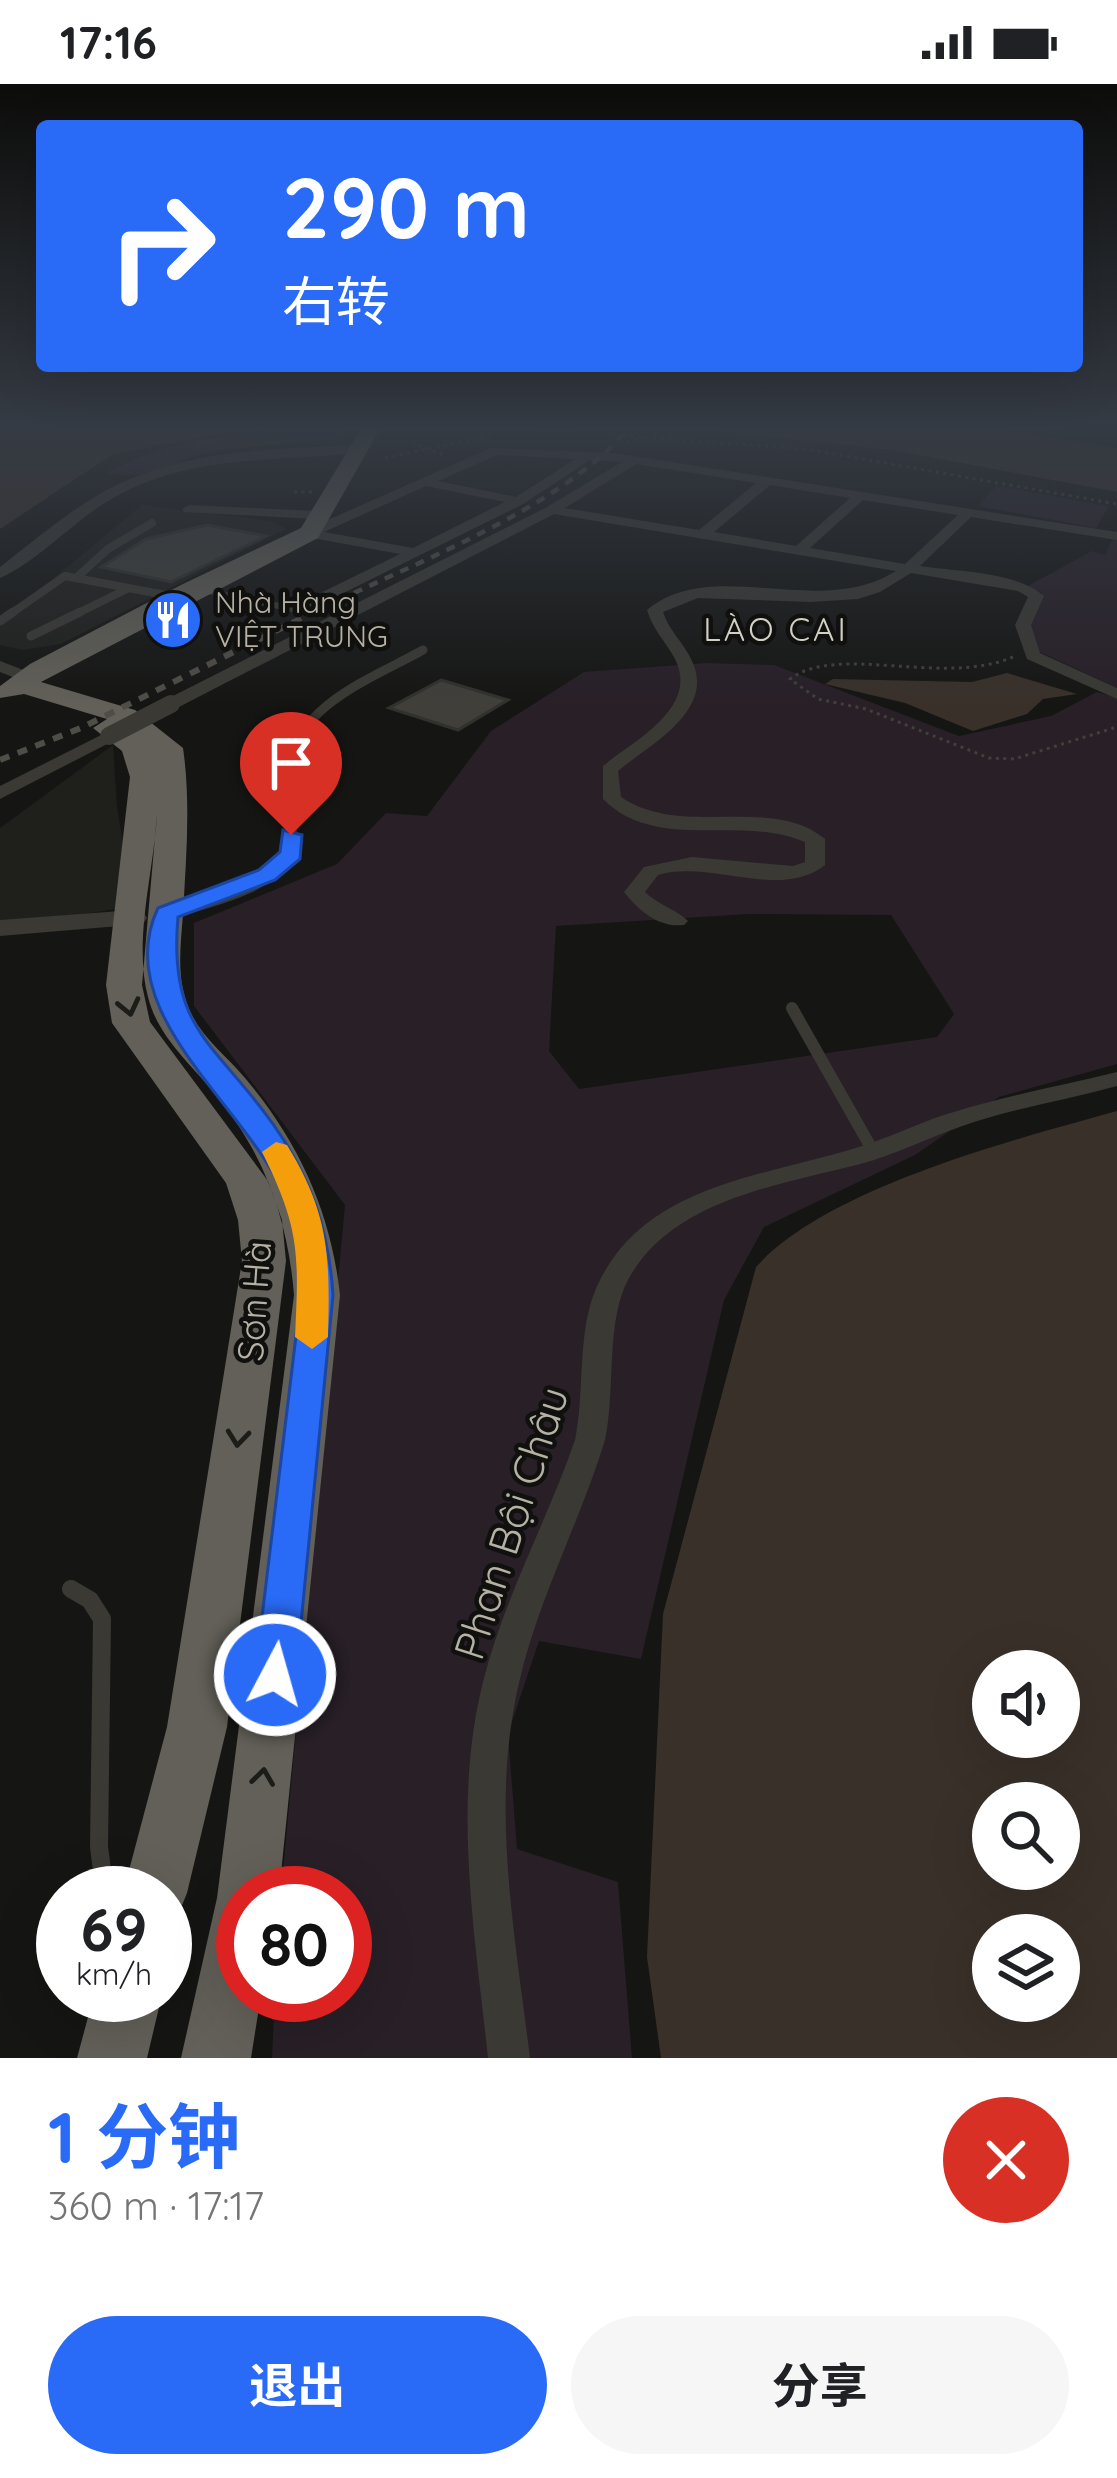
<!DOCTYPE html>
<html lang="zh">
<meta charset="utf-8">
<style>
body{margin:0;font-family:Quicksand,"Noto Sans SC",sans-serif;background:#f6f6f6;color:#202124;height:100vh;display:flex;flex-direction:column;font-size:45px;white-space:nowrap}
*{box-sizing:border-box;margin:0}
p{font-size:39px;color:#757577}
.icon{flex:none;width:66px;height:66px;fill:none;stroke:currentColor;stroke-width:2;stroke-linecap:round;stroke-linejoin:round}
.map{position:relative;height:1974px;overflow:hidden}
.details{display:flex;flex-direction:column;background:#fff;flex:1}
.details>*{flex:none}
.guide{position:absolute;left:36px;top:36px;width:1047px;height:252px;border-radius:12px;box-shadow:0 12px 48px #0002;background:#296bf7;color:#fff;overflow:hidden}
.tools{position:absolute;left:972px;top:1566px;display:grid;gap:24px}
.tools a{display:grid;place-items:center;width:108px;height:108px;border-radius:50%;background:#fff;box-shadow:0 12px 48px #0002;font-size:60px}
.speed{position:absolute;left:36px;top:1782px;display:flex;gap:24px;font-size:60px;font-weight:700;text-align:center}
.speed>*{display:grid;place-content:center;width:156px;height:156px;border-radius:50%;background:#fff;box-shadow:0 12px 48px #0002;line-height:1}
.speed small{font-size:30px;font-weight:400}
.speed .limit{border:18px solid #d22;background:#fff;color:#111}
.pin{position:absolute;display:grid;place-items:center;width:102px;height:102px;color:#fff;margin:-123px -51px;border-radius:50% 50% 50% 0;rotate:-45deg;box-shadow:0 0 12px #0007}
.pin .icon{rotate:45deg}
.me{position:absolute;width:132px;margin:-66px;rotate:6deg;stroke-linejoin:round;filter:drop-shadow(0 0 9px #0008)}
.turn{display:flex;align-items:center;gap:42px;height:252px;padding:0 48px;font-size:54px}
.turn .icon{width:156px;height:156px;stroke-width:2.5}
.turn b{display:block;font-size:84px;line-height:102px}
.round{display:grid;place-items:center;flex:none;width:126px;height:126px;border-radius:63px;background:#f6f6f6}
.headline{display:flex;align-items:center;justify-content:space-between;height:204px;padding:0 48px}
h1{font-size:72px;font-weight:700;line-height:90px;color:#296bf7}
.cta{display:flex;gap:24px;margin-top:auto;padding:24px 48px}
.cta a{flex:1;height:138px;border-radius:72px;background:#296bf7;color:#fff;font-size:48px;font-weight:700;line-height:138px;text-align:center}
.cta a+a{background:#f6f6f6;color:#202124}
.status{display:flex;justify-content:space-between;align-items:center;height:84px;padding:0 60px;background:#fff;direction:ltr}
.status svg{height:33px;fill:currentColor}
.map>svg:first-child{display:block}
.built{fill:#1f1f1c}
.green{fill:#281f27;fill-rule:evenodd}
.water{fill:#393029;fill-rule:evenodd}
.building{fill:#403f3a;stroke:#31312d;stroke-width:3}
.lines{fill:none;stroke-linecap:round;stroke-linejoin:round}
.path{stroke:#413f3a;stroke-width:3;stroke-dasharray:3 4.5;stroke-linecap:butt}
.service-far3{stroke:#3a3934;stroke-width:8}
.service-far2{stroke:#3a3934;stroke-width:9}
.service-far1{stroke:#3a3934;stroke-width:12}
.service{stroke:#3a3934;stroke-width:18}
.minor{fill:#3a3934;fill-rule:evenodd}
.tertiary{fill:#3a3934;fill-rule:evenodd}
.trunk{fill:#626058;fill-rule:evenodd}
.rail-far1{stroke:#4f4d47;stroke-width:4.5;stroke-dasharray:9 8;stroke-linecap:butt}
.rail{stroke:#4f4d47;stroke-width:6;stroke-dasharray:10 9;stroke-linecap:butt}
.minor-bridge{stroke:#3a3934;stroke-width:18}
.oneway{stroke:#1c1c19}
.route{fill:#296bf7;stroke:#1b46a1;stroke-width:3}
.slow{fill:#f59e0b}
.labels{text-anchor:middle;stroke-width:9;stroke-linejoin:round;paint-order:stroke}
.far-poi-label{font-size:30px;fill:#b6b1a4;stroke:#10100e;text-anchor:start}
.far-neighbourhood-label{font-size:33px;letter-spacing:3px;fill:#d2cfc5;stroke:#10100e}
.street-label{font-size:36px;fill:#b6b1a4;stroke:#10100e}
.near-street-label{font-size:42px;fill:#b6b1a4;stroke:#10100e}
</style>
<div class="status"><b>17:16</b><svg viewBox="0 0 49 12"><path d="M0 12V9h3v3zM5 12V6h3v6zM10 12V3h3v9zM15 12V0h3v12zM26 1h20v11H26zM47 4h2v5h-2z"/></svg></div>
<div class="map">
<svg width="1117" height="1974" viewBox="0 0 1117 1974">
<rect width="100%" height="100%" fill="#151513"/>
<path class="built" d="M142,421L270,437L286,445L61,560L23,566L0,561V539Z
M113,661L117,722L133,822L0,844V744Z"/>
<path class="green" d="M347,345L335,355L212,367L185,375L158,393L107,389C177,348 267,346 347,345Z
M996,402L1109,422L1096,444L978,422Z
M1114,452L1117,453V604L1038,567L1030,542L1042,509L1028,502L1092,467L1105,471Z
M707,579L774,581L959,652L1051,632L1097,608L1117,614V980L999,1013L915,1071L764,1143L724,1216L641,1575L539,1557L508,1650L517,1765L618,1798L632,1974H272L275,1911H345V1809H281L345,1121L194,922V839L337,780L386,729L427,732L491,647L584,588ZM749,830L891,831L954,930L937,953L579,1005L549,967L556,842Z"/>
<path class="water" d="M0,345H280L216,351L113,370L0,445Z
M698,345H992L1117,364V408L892,366Z
M1007,589L1077,610L1043,615L1027,630L973,647L905,619L825,600L833,595L972,598Z
M1117,1027V1974H661L647,1873L663,1530L756,1183C827,1104 1013,1056 1117,1027ZM1059,1587V1653H993V1587ZM1059,1719V1785H993V1719ZM1059,1851V1917H993V1851Z"/>
<path class="building" d="M207,441L266,452L171,498L101,483L146,455Z
M441,596L508,616L458,646L389,624Z"/>
<g class="lines">
<path class="path" d="M526,345L806,365L1117,420
M198,358L310,345
M412,358L446,372
M627,358L649,353
M385,374L490,352
M294,408H312
M1013,573C942,603 838,559 790,595L818,615L866,625L989,674L1014,675L1117,643"/>
<path class="service-far3" d="M77,493L108,465L152,439
M9,531L65,492L176,513
M74,531L127,505"/>
<path class="service-far2" d="M0,537L13,528
M31,552L80,528
M291,768C296,740 286,713 289,685C295,621 375,593 423,566"/>
<path class="service-far1" d="M173,828C211,817 274,804 292,765
M792,924L873,1067"/>
<path class="service" d="M71,1505L90,1516L102,1535L99,1763L105,1809"/>
<path class="minor" d="M358,361L362,368C277,379 193,369 115,413C74,435 41,476 0,494V483C34,457 67,428 105,407C182,365 272,365 358,361Z
M491,364L614,369L1117,448V456L971,433L920,482C958,488 1015,487 1044,512L1031,541L1040,569L1117,604V615L1027,575L1015,541L1028,513L1018,507L911,489L880,508L858,515L810,518L698,514L663,528C669,547 684,559 692,577C716,627 649,661 618,687L621,713C683,755 771,710 825,755V781C780,817 710,775 658,791L645,808C658,821 676,825 688,837L684,841C659,844 639,827 624,808L644,783L692,773L793,782L805,778V758C741,730 656,769 603,715V682C633,657 700,624 675,575C666,558 653,546 647,526C713,471 819,536 896,487L554,430L177,624H165V616L547,423L622,378L590,376L523,420L301,530L185,505L192,501L294,522L400,470L307,453L305,446ZM497,371L575,375L516,413L438,397ZM636,380L756,399L699,446L565,424ZM770,401L850,414L796,462L714,448ZM426,402L505,418L413,464L324,448ZM863,416L958,431L905,480L810,464Z
M189,421L316,427L323,431L316,435L184,428L182,425Z
M0,577L34,590L36,594L28,599L0,588Z
M109,647L115,648V656L0,715V702Z
M1117,988V1002C1070,1015 1021,1023 974,1038C939,1049 906,1066 871,1077C790,1100 676,1111 629,1194C605,1237 616,1306 605,1356C580,1438 538,1515 519,1599C490,1722 515,1850 530,1974H488C475,1850 452,1721 483,1598C504,1514 547,1437 575,1356C586,1304 575,1242 601,1194C651,1098 770,1092 862,1062C894,1052 924,1036 957,1027C1009,1011 1064,1001 1117,988Z"/>
<path class="tertiary" d="M134,826L143,828L147,834L143,840L0,852V836Z"/>
<path class="trunk" d="M361,345H380L318,454L41,598L135,626L183,664C191,719 186,775 183,830C181,858 177,887 185,913C194,948 223,968 245,994C299,1058 331,1128 340,1211L279,1809H243V1911H261L251,1974H181L217,1814L294,1211C288,1135 264,1069 215,1010C190,979 158,953 148,913C133,857 154,787 157,730L142,901L150,938L268,1097L282,1136L286,1177L227,1643L187,1809L178,1831L165,1837V1809H123L167,1643L242,1177L238,1136L226,1099L112,939L106,901L130,693L122,667L93,644L107,635L24,610L0,614V602L30,580L183,500L301,444Z
M94,1911H162L147,1974H77Z"/>
<path class="rail-far1" d="M308,531C405,482 559,427 628,345"/>
<path class="rail" d="M0,676L81,644L314,528"/>
<path class="minor-bridge" d="M109,652L171,620"/>
</g>
<defs><path id="oneway-chevron" d="M-2-3.5L2.5 0L-2 3.5" fill="none" stroke-width="1.6" stroke-linecap="round" stroke-linejoin="round" transform="scale(3)"/></defs>
<g class="oneway">
<use href="#oneway-chevron" transform="translate(129 923) rotate(77)"/>
<use href="#oneway-chevron" transform="translate(238 1354) rotate(96)"/>
<use href="#oneway-chevron" transform="translate(263 1693) rotate(-82)"/>
</g>
<linearGradient id="sky" x2="0" y2="1"><stop stop-color="#0c0c0a"/><stop offset="0.55" stop-color="#353b44"/><stop offset="1" stop-color="#353b44" stop-opacity="0"/></linearGradient>
<rect width="1117" height="622" fill="url(#sky)"/>
<path class="route" d="M283,746L302,751L300,775L275,796L178,833C168,946 215,958 273,1040C311,1093 329,1147 333,1211L296,1591L290,1603L275,1608L261,1603L255,1591L301,1211C300,1183 300,1154 291,1127C260,1030 106,934 158,824L259,786L280,768Z"/>
<path class="slow" d="M276,1058L287,1061C330,1131 330,1174 328,1253L312,1265L295,1253C299,1170 300,1144 262,1068Z"/>
<defs>
<symbol id="restaurant-disc" viewBox="-11 -11 22 22"><circle r="9.5" fill="#296bf7" stroke="#10100e"/><path d="M-5-6h1v4h1v-4h1v4h1v-4h1v5L-1.5 .5V6h-2V.5L-5-1ZM5-6V6H3V1.5H1.5Q1.5-4 5-6Z" fill="#fff"/></symbol>
</defs>
<g fill-rule="evenodd">
<use href="#restaurant-disc" x="140" y="503" width="66" height="66"/>
</g>
<g class="labels">
<g class="far-poi-label">
<text x="215" y="529">Nhà Hàng<tspan x="215" dy="34">VIỆT TRUNG</tspan></text>
</g>
<g class="far-neighbourhood-label">
<text x="776" y="557">LÀO CAI</text>
</g>
<g class="street-label">
<text transform="translate(254 1217) rotate(-86)" y="13">Sơn Hà</text>
</g>
<g class="near-street-label">
<text transform="translate(511 1439) rotate(-72)" y="15">Phan Bội Châu</text>
</g>
</g>
</svg>
<div class="tools">
<a><svg class="icon" aria-label="sound" viewBox="0 0 24 24"><path d="M4 9h4l5-4v14l-5-4H4zM17 9q2 3 0 6"/></svg></a>
<a><svg class="icon" aria-label="search" viewBox="0 0 24 24"><circle cx="10" cy="10" r="6"/><path d="M15 15l6 6"/></svg></a>
<a><svg class="icon" aria-label="layers" viewBox="0 0 24 24"><path d="M12 4l9 5-9 5-9-5zM3 14l9 5 9-5"/></svg></a>
</div>
<div class="speed"><div>69<small>km/h</small></div><div class="limit">80</div></div>
<div class="pin" style="left:291px;top:751px;background:#d93025"><svg class="icon" aria-label="arrive" viewBox="0 0 24 24"><path d="M6 21V4h12l-3 4 3 4H6"/></svg></div>
<svg class="me" style="left:275px;top:1591px" viewBox="-20 -20 40 40"><circle r="17" fill="#296bf7" stroke="#fff" stroke-width="3"/><path d="M0-11L8 9 0 5-8 9z" fill="#fff"/></svg>
<div class="guide">
<div class="turn"><svg class="icon" aria-label="right" viewBox="0 0 24 24"><path d="M7 20v-9h11M14 6l5 5-5 5"/></svg><div><b>290 m</b>右转</div></div>
</div>
</div>
<section class="details">
<div class="headline"><div><h1>1 分钟</h1><p>360 m · 17:17</p></div><a class="round" style="background:#d93025;color:#fff"><svg class="icon" aria-label="close" viewBox="0 0 24 24"><path d="M6 6l12 12M18 6L6 18"/></svg></a></div>
<div class="cta"><a>退出</a><a>分享</a></div>
</section>
